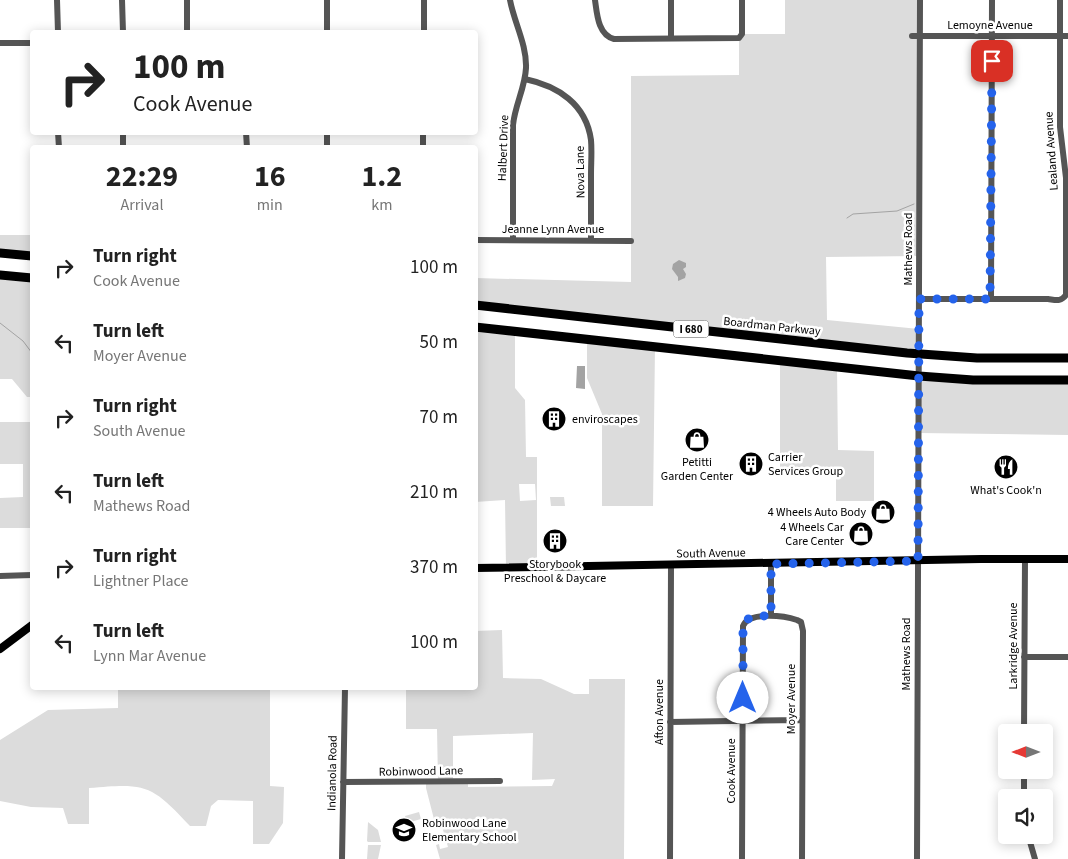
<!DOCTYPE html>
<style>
body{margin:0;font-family:"Source Sans 3",sans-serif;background:#f6f6f6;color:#222;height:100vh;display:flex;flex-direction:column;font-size:19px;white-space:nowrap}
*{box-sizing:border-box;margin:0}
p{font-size:16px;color:#767676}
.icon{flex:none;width:28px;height:28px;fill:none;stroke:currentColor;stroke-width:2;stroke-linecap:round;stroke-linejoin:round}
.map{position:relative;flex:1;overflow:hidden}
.drawer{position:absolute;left:30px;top:145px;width:448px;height:545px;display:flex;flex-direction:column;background:#fff;border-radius:5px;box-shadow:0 2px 12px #0003}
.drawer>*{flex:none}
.top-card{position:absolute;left:30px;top:30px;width:448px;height:105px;border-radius:5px;box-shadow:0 2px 12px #0003;background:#fff;color:#222;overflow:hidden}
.needle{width:32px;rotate:270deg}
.tools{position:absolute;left:998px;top:724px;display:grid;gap:10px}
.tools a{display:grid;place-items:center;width:55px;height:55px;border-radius:5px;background:#fff;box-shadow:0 2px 12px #0003;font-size:25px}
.pin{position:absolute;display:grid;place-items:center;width:42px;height:42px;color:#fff;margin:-21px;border-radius:10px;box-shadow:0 2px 8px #0006}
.me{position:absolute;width:55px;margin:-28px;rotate:0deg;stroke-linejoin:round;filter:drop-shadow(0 0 4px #0008)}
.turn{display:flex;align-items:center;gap:18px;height:105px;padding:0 20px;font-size:22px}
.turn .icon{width:65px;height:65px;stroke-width:2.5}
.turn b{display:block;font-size:35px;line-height:42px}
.eta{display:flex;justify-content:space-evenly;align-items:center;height:85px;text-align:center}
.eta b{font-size:30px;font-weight:700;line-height:35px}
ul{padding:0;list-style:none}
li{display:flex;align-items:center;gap:15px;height:75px;padding:0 20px}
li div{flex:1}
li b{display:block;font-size:19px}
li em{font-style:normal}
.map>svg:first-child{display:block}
.green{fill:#dcdcdc;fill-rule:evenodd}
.water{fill:#a3a3a3}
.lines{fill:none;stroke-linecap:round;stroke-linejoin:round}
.stream{stroke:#a3a3a3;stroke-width:1}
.minor{stroke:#555;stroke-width:6}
.major{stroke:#000;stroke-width:8}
.highway{stroke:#000;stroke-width:9}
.route{stroke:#2563eb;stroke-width:9;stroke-dasharray:0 16.2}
.labels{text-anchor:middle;stroke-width:5;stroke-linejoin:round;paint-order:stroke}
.shield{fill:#fff;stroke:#4c4c4c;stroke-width:1}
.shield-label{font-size:11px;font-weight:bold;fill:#000}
.street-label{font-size:12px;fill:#000;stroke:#fff}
.poi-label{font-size:12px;fill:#000;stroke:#fff;text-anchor:start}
</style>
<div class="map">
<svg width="1068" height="859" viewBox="0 0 1068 859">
<rect width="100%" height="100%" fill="#fff"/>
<path class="green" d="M785,0H920L919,256L826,257L827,320L919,329L918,354L475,305V278L631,282V76L739,75V38L742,34H785Z
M0,235H32V256L0,253Z
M0,275L32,278V397H27L12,379H0Z
M475,327L515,332V388L525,400L526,457H537V568H506L505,500L475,502ZM519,484H535L536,500L520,501Z
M587,340L655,347L653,506H602V414L587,378Z
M780,361L837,368L838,450L874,451V501H836V468H780Z
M919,376L1068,380V435L919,433Z
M0,422H32V528H0V498L23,497V464H0Z
M550,497H564L565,506H551Z
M502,630L503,678L541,679L574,694H589V679H625L624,859H440L436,845L439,844L440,849L448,847L441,823L440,824V826L436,827L426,788V782L438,781L437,729H406V688H475V631ZM533,733L532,780L555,779L552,786L468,787V781H453V736Z
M141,688H297H270V786L284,787L283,823L269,844H253V801L218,800L211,806L206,826H190C151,784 146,783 89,788V824H68L63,808L31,807L0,801V740L48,710L118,708V689H141Z
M419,812L421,819L407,823L405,816Z
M368,822L378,830L381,842H368L367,841Z
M368,845H381L378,859H367Z"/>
<path class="water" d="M679,260L686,263V267L683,269L686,274L685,278L678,281V277L672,269L673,264Z
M577,366H585V389L576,388Z"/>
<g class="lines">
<path class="stream" d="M847,218L853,214L897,211L914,204
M0,323L23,341L32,353"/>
<path class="minor" d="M57,0L58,32
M122,0L123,32
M187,0V32
M327,0V32
M510,0C514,22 527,45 526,68C525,88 515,105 513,125V240
M595,0C597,14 598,35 614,39L739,38L742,34V0
M424,32V0
M912,36H1068
M671,38V0
M0,43H32
M525,79C558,86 586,104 591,140C592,151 591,163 591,175C591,197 591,218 591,240
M58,132L59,148
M123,132V148
M246,132L247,148
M327,132V148
M423,148V132
M475,240L631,241
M919,299H1048C1056,300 1061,302 1066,295V178L1060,127V0
M991,299L992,0
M771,564V616
M0,576L32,575
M1024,657H1068
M670,722L802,720
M1024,732L1025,560
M343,782L500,781
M1024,798V770
M1028,835L1035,859
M342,859L345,688
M670,859L671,565
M742,859L743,626C749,611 785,616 797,620L801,622L803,631L802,859
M917,859L920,0"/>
<path class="major" d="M475,568L981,559H1068
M0,649L32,625"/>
<path class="highway" d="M0,253L32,256
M0,275L32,278
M475,305L907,353L977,358H1068
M475,327L919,376L973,380H1068"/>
</g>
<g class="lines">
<path class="route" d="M743,698V626C747,614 761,616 771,616V564L918,561L919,299H990L992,61"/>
</g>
<defs>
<symbol id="building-disc" viewBox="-11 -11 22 22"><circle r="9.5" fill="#000" stroke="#fff"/><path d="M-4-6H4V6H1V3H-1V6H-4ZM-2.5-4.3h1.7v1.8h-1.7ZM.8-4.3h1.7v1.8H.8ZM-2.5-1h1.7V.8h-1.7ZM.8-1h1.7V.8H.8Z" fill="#fff"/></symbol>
<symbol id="shop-disc" viewBox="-11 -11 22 22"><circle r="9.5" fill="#000" stroke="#fff"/><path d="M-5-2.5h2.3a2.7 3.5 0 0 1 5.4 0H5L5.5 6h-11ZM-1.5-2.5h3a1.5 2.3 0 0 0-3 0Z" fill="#fff"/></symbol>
<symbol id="restaurant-disc" viewBox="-11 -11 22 22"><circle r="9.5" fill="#000" stroke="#fff"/><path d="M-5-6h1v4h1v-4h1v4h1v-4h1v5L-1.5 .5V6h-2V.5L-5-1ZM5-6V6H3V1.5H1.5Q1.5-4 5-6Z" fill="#fff"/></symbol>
<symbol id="school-disc" viewBox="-11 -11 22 22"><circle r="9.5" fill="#000" stroke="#fff"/><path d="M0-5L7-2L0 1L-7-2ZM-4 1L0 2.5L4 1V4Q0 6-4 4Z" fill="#fff"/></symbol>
</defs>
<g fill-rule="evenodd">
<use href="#building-disc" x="540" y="405" width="28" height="28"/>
<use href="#shop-disc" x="683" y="426" width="28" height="28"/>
<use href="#building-disc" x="737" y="450" width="28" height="28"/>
<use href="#restaurant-disc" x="992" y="453" width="28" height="28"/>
<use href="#shop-disc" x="869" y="498" width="28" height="28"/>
<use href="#shop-disc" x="847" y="520" width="28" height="28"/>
<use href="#building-disc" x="541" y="527" width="28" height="28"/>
<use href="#school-disc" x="390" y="816" width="28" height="28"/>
</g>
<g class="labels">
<rect class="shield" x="673.5" y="320.5" width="35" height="17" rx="4"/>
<g class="shield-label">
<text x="691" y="333">I 680</text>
</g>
<g class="street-label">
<text x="990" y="29">Lemoyne Avenue</text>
<text transform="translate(503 148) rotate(-88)" y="4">Halbert Drive</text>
<text transform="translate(1051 151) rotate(-94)" y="4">Lealand Avenue</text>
<text transform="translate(580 172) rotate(-91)" y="4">Nova Lane</text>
<text x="553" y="233">Jeanne Lynn Avenue</text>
<text transform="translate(908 249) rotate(-90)" y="4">Mathews Road</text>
<text transform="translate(772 326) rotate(6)" y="4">Boardman Parkway</text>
<text transform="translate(711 553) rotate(-1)" y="4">South Avenue</text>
<text transform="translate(1013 646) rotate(-90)" y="4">Larkridge Avenue</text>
<text transform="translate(906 654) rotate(-90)" y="4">Mathews Road</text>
<text transform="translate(791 699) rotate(-90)" y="4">Moyer Avenue</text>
<text transform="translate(659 712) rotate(-90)" y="4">Afton Avenue</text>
<text transform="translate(421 771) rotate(-1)" y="4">Robinwood Lane</text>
<text transform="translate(731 771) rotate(-90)" y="4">Cook Avenue</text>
<text transform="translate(332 773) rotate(-89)" y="4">Indianola Road</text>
</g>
<g class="poi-label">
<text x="572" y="423">enviroscapes</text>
<text x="768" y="461">Carrier<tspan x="768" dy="14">Services Group</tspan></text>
<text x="697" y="466" text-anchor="middle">Petitti<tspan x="697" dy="14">Garden Center</tspan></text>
<text x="1006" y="494" text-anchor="middle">What's Cook'n</text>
<text x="866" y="516" text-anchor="end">4 Wheels Auto Body</text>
<text x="844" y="531" text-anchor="end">4 Wheels Car<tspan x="844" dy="14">Care Center</tspan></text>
<text x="555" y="568" text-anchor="middle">Storybook<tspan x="555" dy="14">Preschool &amp; Daycare</tspan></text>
<text x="422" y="827">Robinwood Lane<tspan x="422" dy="14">Elementary School</tspan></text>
</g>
</g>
</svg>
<div class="tools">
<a><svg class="needle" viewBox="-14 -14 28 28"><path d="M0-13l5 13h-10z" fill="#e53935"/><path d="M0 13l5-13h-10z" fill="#767676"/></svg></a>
<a><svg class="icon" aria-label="sound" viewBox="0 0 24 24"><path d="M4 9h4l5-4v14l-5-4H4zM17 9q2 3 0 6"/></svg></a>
</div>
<div class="pin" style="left:992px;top:61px;background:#d93025"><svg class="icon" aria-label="arrive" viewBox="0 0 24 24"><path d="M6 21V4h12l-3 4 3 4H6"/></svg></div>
<svg class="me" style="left:743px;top:698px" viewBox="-20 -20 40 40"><circle r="19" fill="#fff"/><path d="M0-13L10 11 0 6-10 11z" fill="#2563eb"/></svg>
<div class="top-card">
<div class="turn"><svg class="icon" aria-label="right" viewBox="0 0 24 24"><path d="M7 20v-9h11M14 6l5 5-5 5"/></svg><div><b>100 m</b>Cook Avenue</div></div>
</div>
<section class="drawer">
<div class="eta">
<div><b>22:29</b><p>Arrival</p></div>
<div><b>16</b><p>min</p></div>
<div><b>1.2</b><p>km</p></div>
</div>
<ul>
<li><svg class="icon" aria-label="right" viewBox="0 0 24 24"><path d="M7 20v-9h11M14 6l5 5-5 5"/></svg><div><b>Turn right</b><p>Cook Avenue</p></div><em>100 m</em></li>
<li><svg class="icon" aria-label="left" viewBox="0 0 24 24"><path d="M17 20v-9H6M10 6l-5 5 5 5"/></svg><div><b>Turn left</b><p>Moyer Avenue</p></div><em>50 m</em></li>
<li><svg class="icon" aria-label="right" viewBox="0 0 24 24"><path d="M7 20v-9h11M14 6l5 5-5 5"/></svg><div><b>Turn right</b><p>South Avenue</p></div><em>70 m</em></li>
<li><svg class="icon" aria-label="left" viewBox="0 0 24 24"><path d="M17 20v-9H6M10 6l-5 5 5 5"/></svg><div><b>Turn left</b><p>Mathews Road</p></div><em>210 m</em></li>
<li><svg class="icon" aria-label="right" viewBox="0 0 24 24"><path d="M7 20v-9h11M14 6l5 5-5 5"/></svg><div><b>Turn right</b><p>Lightner Place</p></div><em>370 m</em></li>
<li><svg class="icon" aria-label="left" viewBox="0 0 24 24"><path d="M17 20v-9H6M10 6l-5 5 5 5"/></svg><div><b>Turn left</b><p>Lynn Mar Avenue</p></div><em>100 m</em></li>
</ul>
</section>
</div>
